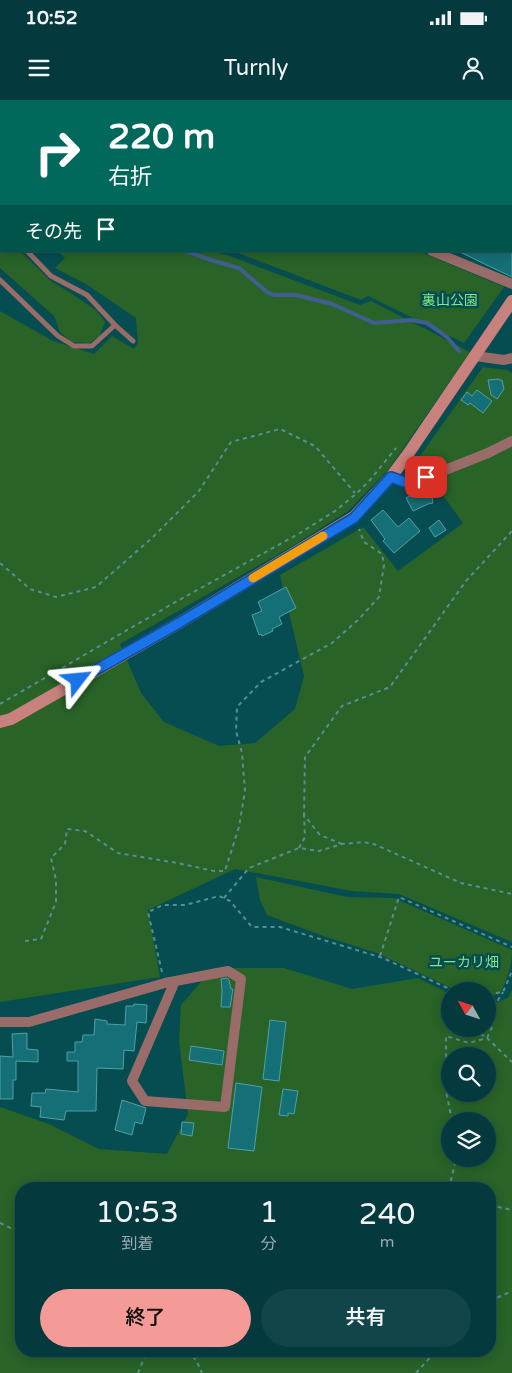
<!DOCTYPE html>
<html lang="ja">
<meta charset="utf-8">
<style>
body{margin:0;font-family:"Varela Round","Noto Sans JP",sans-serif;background:#124549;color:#f1f3f6;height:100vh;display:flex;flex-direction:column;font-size:19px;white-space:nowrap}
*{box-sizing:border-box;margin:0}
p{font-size:16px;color:#97adb0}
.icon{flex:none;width:28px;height:28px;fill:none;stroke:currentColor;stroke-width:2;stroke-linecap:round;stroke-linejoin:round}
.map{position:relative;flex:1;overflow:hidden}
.details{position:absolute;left:15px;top:1082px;width:481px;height:175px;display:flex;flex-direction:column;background:#043a3e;border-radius:20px;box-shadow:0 2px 12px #0003,0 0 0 1px #255458}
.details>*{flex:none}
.banner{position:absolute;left:0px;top:0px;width:512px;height:152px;box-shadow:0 2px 12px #0003,0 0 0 1px #255458;background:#00695c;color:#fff;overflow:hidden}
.needle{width:32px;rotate:310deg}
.buttons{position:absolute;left:441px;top:882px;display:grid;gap:10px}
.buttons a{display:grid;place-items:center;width:55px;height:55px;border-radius:50%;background:#043a3e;box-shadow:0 2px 12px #0003,0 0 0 1px #255458;font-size:25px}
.pin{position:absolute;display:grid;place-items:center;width:42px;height:42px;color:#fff;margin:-21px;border-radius:10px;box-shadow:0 2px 8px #0006}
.me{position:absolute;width:55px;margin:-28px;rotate:61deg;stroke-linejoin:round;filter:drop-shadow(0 0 4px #0008)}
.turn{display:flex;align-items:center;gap:18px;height:105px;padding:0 25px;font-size:22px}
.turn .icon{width:65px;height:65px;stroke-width:2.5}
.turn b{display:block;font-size:35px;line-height:42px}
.then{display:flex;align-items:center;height:48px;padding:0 25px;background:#0003;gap:10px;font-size:19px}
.eta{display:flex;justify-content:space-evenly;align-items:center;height:85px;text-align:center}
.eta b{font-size:30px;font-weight:600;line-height:35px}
.button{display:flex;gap:10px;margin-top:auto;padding:10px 25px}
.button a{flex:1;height:58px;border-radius:30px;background:#f59b97;color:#111;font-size:20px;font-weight:600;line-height:58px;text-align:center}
.button a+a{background:#124549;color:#f1f3f6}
.status{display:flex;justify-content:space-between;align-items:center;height:35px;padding:0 25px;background:#043a3e;direction:ltr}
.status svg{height:14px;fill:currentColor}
header{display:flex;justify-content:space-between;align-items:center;height:65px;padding:0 25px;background:#043a3e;font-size:22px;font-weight:600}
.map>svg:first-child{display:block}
.green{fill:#296328;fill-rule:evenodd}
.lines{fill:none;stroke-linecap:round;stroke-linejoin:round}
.stream{stroke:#405e92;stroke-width:4}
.building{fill:#156f76;stroke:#51a0a7}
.path{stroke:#558f94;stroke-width:2;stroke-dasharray:4 4;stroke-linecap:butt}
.lane{stroke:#996c69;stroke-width:5}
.street{stroke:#996c69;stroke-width:10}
.secondary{stroke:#c8817d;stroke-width:12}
.route-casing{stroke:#114b97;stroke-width:12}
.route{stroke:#1a73e8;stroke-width:9}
.slow{stroke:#f59e0b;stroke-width:9}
.labels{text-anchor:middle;stroke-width:5;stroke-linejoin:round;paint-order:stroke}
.park-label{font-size:14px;fill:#87e683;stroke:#064d52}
</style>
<div class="status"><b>10:52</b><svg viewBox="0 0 49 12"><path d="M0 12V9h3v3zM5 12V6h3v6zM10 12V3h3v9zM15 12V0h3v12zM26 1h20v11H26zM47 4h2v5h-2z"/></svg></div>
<header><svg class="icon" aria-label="menu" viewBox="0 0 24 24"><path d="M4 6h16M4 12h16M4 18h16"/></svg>Turnly<svg class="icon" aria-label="person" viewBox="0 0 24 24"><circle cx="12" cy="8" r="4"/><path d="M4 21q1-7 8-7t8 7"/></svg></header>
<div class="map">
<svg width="512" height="1273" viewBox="0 0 512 1273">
<rect width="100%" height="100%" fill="#064d52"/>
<path class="green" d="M0,0H166L169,1H1V72Z
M0,133H1V151H20L52,182L69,192L97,211L105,222L100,235L90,243L71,242L60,232L54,216L0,168Z
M58,151H209L227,155L360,205L371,201L470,252L389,369L348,411L291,447L120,544L141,593L164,622L219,646L255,643L295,609L304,576L280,475L363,427L398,471L463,423L434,383L414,379L408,373L483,267L507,270L512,273V842L399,794L352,791L235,769L148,810L160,877L0,902V211L53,241L94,254L112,236L134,249L138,243L136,218L86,184L55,168L65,158Z
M233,151H418L504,187L464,243L368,196L361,200Z
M256,777L347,797L394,798L512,850C512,868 507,877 500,894L488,897V891H458L377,853L326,837L267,815L260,800Z
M213,868H284L352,889L418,878L450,894V929H488V905L508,898L512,890V1273H0V1007L49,1024L99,1049L167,1054L188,1014L179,941L181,905ZM450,956H488V994H450ZM450,1021H488V1059H450ZM21,1089H490V1251H21Z"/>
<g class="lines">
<path class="stream" d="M98,0L100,1
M185,151L214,161L239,168L267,192L274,195H296L332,204L374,223L411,220L427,223L447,237L459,251"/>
</g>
<path class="building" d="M458,151H512V177L495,169Z
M499,279V280H502L504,289L497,299L491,295L488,280Z
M477,290L492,301L483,313L470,303L468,305L461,300L467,292L472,296Z
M424,386L425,389H431L433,403L428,404L413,411L406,398L412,394V391Z
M383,410L398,427L409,418L420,431L394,453L383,441L385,439L371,420Z
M439,420L446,430L435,437L429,428Z
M286,487L296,508L279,517L282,524L272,529L273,531L262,536L261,534L259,535L252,515L262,511L258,502Z
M227,878L229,880L231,889H233L230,907H221L222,890L221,879Z
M134,904L147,905L146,923L137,922L134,951L124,950L123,969L97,968L96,1011H66L64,1020L40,1017L41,1007L31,1006L32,993H45L46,989L78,992V961H67V952H75V942H82L83,935H94L95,919L107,921V924L125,925L126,906H134Z
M270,920L286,922L279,981L263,979Z
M27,933V949L38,950V962L16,961V980H13V999H0V956L13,957L12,934Z
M191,946L224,951L222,965L189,960Z
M236,983L262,987L254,1051L228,1048Z
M283,989L298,991L294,1014L288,1013V1016L279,1015Z
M122,1000L146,1008L142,1024L135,1022L132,1035L115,1030Z
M182,1022L194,1023L192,1036L181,1034Z"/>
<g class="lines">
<path class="path" d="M0,463L30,489L56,497L96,487L152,438L199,391L231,342L280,329L315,346L355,393
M0,604L172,504L300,433L335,411L356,394L370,380L396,348
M342,744L320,735L304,715L305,657L342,606L390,587L466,481L512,431
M299,748L305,737L304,715
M224,798L249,768L299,748L319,751L342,744L364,742L374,744L461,783L512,794
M25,841L41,839L56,802V780L51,758L65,744L67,729L85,731L118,753L177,763L214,771H225L239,727L245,691L242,653L236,631L237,607L261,582L332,543L359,519L379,497L384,465L382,454L364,442L359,429
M380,856L399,797L512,847
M162,872L148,812L163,805H185L219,796L230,801L252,827H280L383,858L454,891
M488,894L503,892L512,871
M474,929L487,938L493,925L492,910L503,892
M452,1021L446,991V936L469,943L487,938L512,962
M449,1089L456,1059
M490,1105L512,1110
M0,1123L21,1133
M490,1201L512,1191
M187,1251L196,1260L202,1273
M138,1273L147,1251
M416,1273L436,1251"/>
<path class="lane" d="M27,151L51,176L87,195L115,225L133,241
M0,180L58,236L74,246H92L115,225"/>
<path class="street" d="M184,0L187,1
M316,0L318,1
M402,0L405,1
M435,1L436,0
M511,39L512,38
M511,85H512
M432,151L512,184
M475,256L504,260L512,258
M391,377L410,384L488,353L512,341
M0,922H29L165,883L228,871L241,879L225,1007L145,1001L132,981L175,881"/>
<path class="secondary" d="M0,622L11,619L179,523L354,417L391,377L408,354L512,201"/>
</g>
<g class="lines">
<defs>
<path id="route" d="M78,580L179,523L354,418L391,377L410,384L426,377"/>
</defs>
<use href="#route" class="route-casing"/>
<use href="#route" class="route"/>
<path class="slow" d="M253,478L323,436"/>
</g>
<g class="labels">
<g class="park-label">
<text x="450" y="205">裏山公園</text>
<text x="464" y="867">ユーカリ畑</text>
</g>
</g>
</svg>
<div class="buttons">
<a><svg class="needle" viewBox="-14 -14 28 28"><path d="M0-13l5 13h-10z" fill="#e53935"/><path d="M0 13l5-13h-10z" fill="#97adb0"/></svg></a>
<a><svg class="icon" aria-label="search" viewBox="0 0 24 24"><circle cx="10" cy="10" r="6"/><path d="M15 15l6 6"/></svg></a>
<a><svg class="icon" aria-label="layers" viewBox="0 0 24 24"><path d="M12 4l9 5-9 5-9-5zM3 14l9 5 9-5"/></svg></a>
</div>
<div class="pin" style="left:426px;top:377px;background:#d93025"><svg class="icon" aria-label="arrive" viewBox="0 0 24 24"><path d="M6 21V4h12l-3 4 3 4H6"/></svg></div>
<svg class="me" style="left:78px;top:580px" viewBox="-20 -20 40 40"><path d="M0-17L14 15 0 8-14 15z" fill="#1a73e8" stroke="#fff" stroke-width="4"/></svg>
<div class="banner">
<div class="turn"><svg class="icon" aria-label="right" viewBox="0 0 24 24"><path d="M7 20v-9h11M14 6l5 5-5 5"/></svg><div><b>220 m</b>右折</div></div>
<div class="then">その先<svg class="icon" aria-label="arrive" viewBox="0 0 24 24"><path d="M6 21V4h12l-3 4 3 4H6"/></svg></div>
</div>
<section class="details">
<div class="eta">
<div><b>10:53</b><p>到着</p></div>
<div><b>1</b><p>分</p></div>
<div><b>240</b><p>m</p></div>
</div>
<div class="button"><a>終了</a><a>共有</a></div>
</section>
</div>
